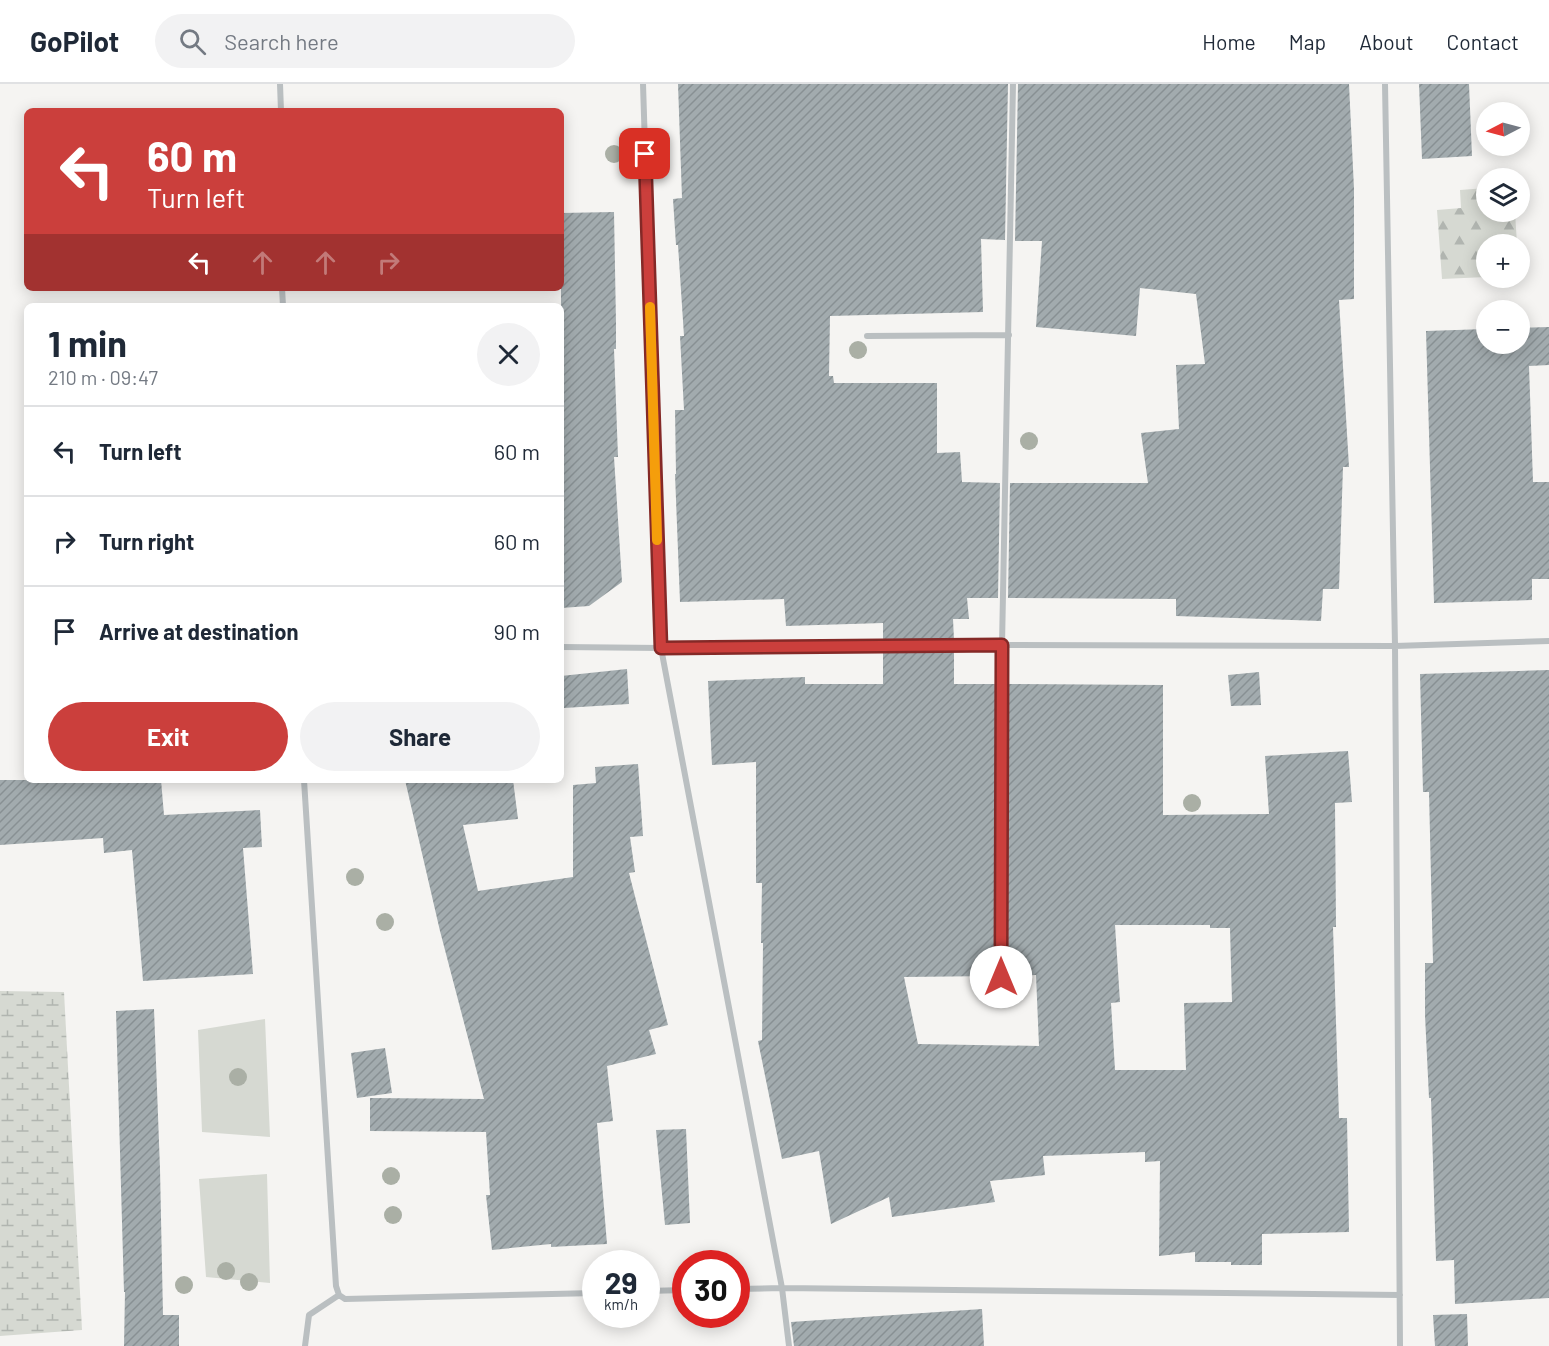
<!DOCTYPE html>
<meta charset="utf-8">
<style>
body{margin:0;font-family:Barlow,sans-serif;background:#f2f2f3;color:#1f2937;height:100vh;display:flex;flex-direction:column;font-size:22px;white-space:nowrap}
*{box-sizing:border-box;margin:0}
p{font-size:20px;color:#747a83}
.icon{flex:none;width:33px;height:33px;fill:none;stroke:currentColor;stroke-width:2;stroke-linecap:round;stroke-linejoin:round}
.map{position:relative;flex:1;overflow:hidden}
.sheet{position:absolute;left:24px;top:219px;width:540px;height:480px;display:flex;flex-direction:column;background:#fff;border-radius:9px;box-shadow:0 3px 15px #0003}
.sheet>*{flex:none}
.hud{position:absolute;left:24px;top:24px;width:540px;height:183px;border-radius:9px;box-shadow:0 3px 15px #0003;background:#cb3f3c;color:#fff;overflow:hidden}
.needle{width:39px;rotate:264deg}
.buttons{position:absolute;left:1476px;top:18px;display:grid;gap:12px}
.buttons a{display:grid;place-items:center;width:54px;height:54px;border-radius:50%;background:#fff;box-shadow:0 3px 15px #0003;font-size:30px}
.speed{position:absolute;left:582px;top:1166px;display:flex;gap:12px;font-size:30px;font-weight:700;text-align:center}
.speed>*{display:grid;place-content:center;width:78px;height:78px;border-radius:50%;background:#fff;box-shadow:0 3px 15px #0003;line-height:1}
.speed small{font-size:15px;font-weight:400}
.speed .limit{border:9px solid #d22;background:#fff;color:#111}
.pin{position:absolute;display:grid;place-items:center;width:51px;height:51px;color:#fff;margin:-26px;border-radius:12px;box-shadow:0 3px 9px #0006}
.me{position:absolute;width:66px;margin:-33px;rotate:0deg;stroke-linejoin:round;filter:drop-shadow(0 0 4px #0008)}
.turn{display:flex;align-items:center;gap:21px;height:126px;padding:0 24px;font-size:27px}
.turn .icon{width:78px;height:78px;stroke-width:2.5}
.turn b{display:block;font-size:42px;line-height:51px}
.lanes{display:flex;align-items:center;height:57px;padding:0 24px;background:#0003;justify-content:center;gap:30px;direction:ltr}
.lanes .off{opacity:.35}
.round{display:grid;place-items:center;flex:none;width:63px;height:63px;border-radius:32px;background:#f2f2f3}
.head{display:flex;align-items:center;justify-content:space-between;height:102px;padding:0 24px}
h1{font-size:36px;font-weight:700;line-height:45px}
.primary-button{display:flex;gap:12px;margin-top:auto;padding:12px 24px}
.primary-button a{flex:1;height:69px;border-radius:36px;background:#cb3f3c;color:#fff;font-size:24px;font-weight:700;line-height:69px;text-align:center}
.primary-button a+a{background:#f2f2f3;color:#1f2937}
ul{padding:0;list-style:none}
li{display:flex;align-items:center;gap:18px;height:90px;padding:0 24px;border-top:2px solid #e0e1e3}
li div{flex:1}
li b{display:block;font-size:22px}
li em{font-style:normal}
header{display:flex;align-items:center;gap:36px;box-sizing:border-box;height:84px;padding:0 30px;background:#fff;border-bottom:2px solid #e0e1e3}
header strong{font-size:28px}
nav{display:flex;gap:33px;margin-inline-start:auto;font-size:21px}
.search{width:420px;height:54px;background:#f2f2f3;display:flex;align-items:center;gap:15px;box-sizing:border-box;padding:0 21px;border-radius:33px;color:#747a83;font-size:22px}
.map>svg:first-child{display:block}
.grass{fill:#d6d9d2}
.forest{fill:url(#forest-firs)}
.wetland{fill:url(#wetland-marsh)}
.building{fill:url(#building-hatch);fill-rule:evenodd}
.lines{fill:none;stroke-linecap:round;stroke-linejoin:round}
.minor{stroke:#babfc1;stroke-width:6}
.tree{fill:#aaafa5}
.route-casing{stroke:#842927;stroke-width:15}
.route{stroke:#cb3f3c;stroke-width:10}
.slow{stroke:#f59e0b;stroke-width:10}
</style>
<header>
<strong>GoPilot</strong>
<div class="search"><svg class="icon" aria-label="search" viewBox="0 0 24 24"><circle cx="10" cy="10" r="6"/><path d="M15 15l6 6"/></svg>Search here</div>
<nav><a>Home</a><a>Map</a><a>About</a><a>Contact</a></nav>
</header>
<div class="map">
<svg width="1549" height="1262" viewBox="0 0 1549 1262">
<defs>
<pattern id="forest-firs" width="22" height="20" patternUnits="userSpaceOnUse" patternTransform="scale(1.5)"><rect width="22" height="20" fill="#d6d9d2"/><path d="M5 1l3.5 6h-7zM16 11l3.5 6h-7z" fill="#b1b5b0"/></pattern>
<pattern id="wetland-marsh" width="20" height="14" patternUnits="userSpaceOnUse" patternTransform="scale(1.5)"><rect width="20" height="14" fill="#d6d9d2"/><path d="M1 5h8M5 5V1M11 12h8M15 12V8" fill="none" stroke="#b1b5b0"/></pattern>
<pattern id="building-hatch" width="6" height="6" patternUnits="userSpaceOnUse" patternTransform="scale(1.5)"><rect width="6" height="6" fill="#a2abae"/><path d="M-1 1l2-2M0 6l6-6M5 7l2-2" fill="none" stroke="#889093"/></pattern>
</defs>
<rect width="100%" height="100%" fill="#f5f4f2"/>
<path class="grass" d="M265,935L270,1053L202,1048L198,946Z
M267,1090L270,1199L206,1193L199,1095Z"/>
<path class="forest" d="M1486,104V128H1515L1517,160H1486V193L1442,195L1437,126L1461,124L1460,106Z"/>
<path class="wetland" d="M0,907L64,908L82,1246L0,1252Z"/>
<path class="building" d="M678,0H1008L1005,156L981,155L983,228L830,232L829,292H833L834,299H937V369L960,368L962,398L1000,399L998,514H967L969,535H953L954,556L883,557V539L786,542L784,515L680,518L675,390H676L675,326H684L680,252H684L678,161H676L673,115L682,114Z
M1018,0H1349L1354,105V215L1339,216L1349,383H1343L1339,505H1323L1321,537L1176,532V515L1008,514L1010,399H1148L1141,349L1179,345L1176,281L1205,280L1196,210L1140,204L1136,252L1036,243L1042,157H1015Z
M1419,0H1469L1472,72L1422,75Z
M614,128L616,239V265H614L618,373H614L622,498L589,522L561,524V129Z
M1549,243V281L1529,282L1533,398H1549V495H1532V516L1434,519L1426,247L1486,245V260H1520V244Z
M883,567H954V600H997L996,892L904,893L918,960L1039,962L1036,891L1006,892L1007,600L1163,601V731L1269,730L1265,672L1348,667L1352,718L1335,719L1336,843H1333L1339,1034H1347L1349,1148L1262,1150V1181H1231V1178H1195V1168L1159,1172L1160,1077L1145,1078V1068L1043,1072L1045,1091L990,1097L995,1118L892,1133L889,1113L831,1140L819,1067L782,1075L758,957L762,956L763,859H761L762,799H756V678L712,681L708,597L805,593V600H883ZM1115,841H1210V844H1230L1232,918L1184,919L1186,986H1115L1111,919L1120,918Z
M627,585L629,620L564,624V621H561V592Z
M1549,586V1214L1455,1220L1454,1176L1436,1177L1431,1014H1429L1425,931V879H1433L1429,708H1423L1420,590Z
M1259,588L1261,621L1231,622L1228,591Z
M638,680L643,752L630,753L635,788L629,789L668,941L649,946L656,970L607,982L613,1037L597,1039L607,1160L551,1163V1160L492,1166L486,1111H490L486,1048L370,1047V1014L484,1015L440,847L405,696H513L518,735L463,741L478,807L573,793V701L596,699L595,683Z
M0,696H161L164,731L260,726L262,763L243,764L253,890L143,897L132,766L104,769L103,754L0,761Z
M154,925L160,1085L163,1231H179V1262H124L125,1208H124L116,927Z
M385,964L392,1009L357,1014L351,969Z
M686,1045L690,1139L665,1141L656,1046Z
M982,1225L984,1262H794L791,1238Z
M1467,1230L1468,1262H1435L1433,1231Z"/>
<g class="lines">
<path class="minor" d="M280,0L281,27
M643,0L661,564L782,1204L789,1262
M1385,0L1395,562L1400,1262
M282,204L283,222
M867,252L1009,251
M561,563L661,564L1002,561L1395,562L1549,557
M304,696L336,1202L339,1211L345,1215L596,1209
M1001,893L1002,561L1013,0
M736,1205L782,1204L1400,1211
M646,1207L686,1206
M305,1262L309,1231L339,1211"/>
</g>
<g class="tree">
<circle cx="614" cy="70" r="9"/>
<circle cx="858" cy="266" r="9"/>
<circle cx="1029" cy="357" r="9"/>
<circle cx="1192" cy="719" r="9"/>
<circle cx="355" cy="793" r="9"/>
<circle cx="385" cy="838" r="9"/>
<circle cx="238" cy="993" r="9"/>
<circle cx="391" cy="1092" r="9"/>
<circle cx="393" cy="1131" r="9"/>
<circle cx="226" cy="1187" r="9"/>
<circle cx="249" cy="1198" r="9"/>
<circle cx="184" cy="1201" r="9"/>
</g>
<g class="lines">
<defs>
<path id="route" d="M645,70L661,564L1002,561L1001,893"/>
</defs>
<use href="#route" class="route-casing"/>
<use href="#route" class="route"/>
<path class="slow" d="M650,223L657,456"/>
</g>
</svg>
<div class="buttons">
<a><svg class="needle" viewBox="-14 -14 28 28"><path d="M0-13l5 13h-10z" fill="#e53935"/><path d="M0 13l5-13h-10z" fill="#747a83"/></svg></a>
<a><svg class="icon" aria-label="layers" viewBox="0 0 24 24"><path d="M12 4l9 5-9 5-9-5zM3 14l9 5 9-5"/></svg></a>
<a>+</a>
<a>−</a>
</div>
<div class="speed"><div>29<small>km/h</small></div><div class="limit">30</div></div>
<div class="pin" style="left:645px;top:70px;background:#d93025"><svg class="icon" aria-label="arrive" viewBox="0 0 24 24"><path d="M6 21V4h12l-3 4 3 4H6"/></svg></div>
<svg class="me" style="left:1001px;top:893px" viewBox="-20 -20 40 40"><circle r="19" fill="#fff"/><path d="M0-13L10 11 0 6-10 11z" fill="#cb3f3c"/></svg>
<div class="hud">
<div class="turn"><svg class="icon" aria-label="left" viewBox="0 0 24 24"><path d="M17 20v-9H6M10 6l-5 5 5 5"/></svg><div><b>60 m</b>Turn left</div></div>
<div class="lanes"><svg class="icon" aria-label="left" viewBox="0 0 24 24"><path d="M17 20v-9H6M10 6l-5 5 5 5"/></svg><svg class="icon off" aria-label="ahead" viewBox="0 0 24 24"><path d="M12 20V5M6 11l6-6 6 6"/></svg><svg class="icon off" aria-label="ahead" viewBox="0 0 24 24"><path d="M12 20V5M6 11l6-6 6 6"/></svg><svg class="icon off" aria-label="right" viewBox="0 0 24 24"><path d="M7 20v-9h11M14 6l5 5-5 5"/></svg></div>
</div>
<section class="sheet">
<div class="head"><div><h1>1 min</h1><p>210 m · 09:47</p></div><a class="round"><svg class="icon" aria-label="close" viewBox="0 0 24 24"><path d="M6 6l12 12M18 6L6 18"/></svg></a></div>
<ul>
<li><svg class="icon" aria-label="left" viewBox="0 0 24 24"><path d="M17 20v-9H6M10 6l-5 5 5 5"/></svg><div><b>Turn left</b></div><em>60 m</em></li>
<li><svg class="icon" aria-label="right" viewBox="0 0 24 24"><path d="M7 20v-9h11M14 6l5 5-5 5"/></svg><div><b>Turn right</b></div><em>60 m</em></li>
<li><svg class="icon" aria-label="arrive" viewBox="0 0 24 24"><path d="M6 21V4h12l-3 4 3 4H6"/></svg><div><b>Arrive at destination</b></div><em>90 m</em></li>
</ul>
<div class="primary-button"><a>Exit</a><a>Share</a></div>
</section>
</div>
